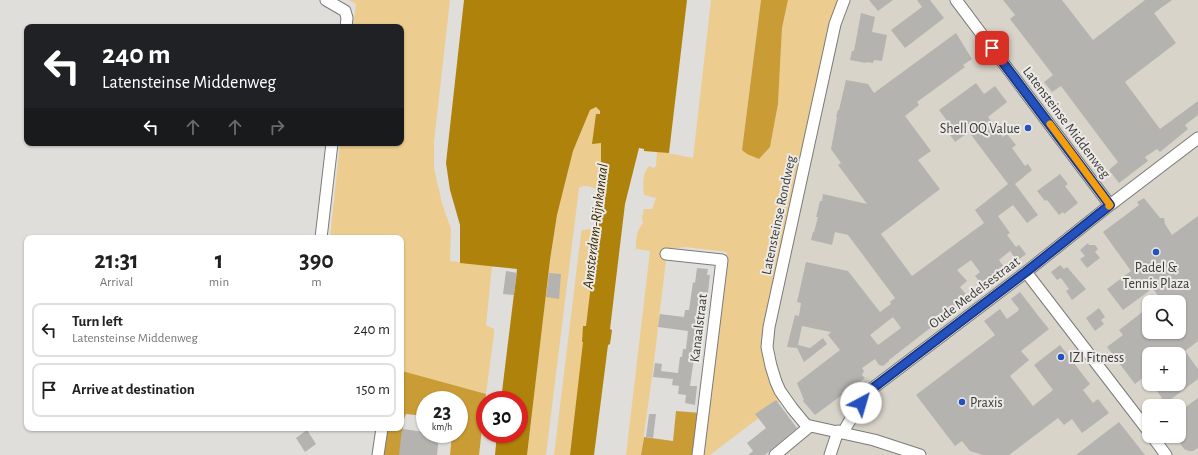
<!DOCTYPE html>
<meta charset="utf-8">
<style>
body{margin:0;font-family:"Alegreya Sans",sans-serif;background:#f2f2f2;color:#222;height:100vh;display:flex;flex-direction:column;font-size:15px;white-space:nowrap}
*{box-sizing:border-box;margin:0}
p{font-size:13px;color:#767676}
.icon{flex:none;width:22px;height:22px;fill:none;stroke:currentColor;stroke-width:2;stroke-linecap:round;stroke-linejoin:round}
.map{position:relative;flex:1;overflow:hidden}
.drawer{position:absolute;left:24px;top:235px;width:380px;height:196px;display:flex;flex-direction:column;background:#fff;border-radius:8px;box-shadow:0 1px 3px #0004}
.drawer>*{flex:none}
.guide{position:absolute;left:24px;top:24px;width:380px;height:122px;border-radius:8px;box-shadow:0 1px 3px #0004;background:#202124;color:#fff;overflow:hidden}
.controls{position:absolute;left:1142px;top:295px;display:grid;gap:8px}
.controls a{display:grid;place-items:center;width:44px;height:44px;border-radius:8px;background:#fff;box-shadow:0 1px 3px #0004;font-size:20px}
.speed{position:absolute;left:416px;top:391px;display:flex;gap:8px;font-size:20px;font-weight:700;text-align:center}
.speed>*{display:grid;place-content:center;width:52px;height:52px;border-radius:50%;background:#fff;box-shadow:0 1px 3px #0004;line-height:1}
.speed small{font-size:10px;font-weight:400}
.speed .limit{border:6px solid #d22;background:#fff;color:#111}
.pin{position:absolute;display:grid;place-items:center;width:34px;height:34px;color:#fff;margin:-17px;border-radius:8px;box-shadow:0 2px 6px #0006}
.me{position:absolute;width:44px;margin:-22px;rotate:39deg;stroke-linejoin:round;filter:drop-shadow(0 0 3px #0008)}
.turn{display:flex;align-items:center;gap:14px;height:84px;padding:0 12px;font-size:18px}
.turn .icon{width:52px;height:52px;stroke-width:2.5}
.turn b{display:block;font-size:28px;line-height:34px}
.lanes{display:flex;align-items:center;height:38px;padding:0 12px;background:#0003;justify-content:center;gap:20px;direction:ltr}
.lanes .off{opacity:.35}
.eta{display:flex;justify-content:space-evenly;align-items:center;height:68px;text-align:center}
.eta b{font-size:24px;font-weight:700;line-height:28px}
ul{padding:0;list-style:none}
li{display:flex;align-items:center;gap:12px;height:54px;margin:0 8px 6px;padding:0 4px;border:2px solid #e0e0e0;border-radius:8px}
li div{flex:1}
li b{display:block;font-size:15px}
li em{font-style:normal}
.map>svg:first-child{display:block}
.built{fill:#d9d4ca;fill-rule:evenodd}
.green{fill:#eccd8f}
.forest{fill:#c99c35}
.water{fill:#ae820b}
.building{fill:#b4b3b0;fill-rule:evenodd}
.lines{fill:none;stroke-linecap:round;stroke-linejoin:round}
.minor-casing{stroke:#7c7a78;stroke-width:13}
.minor{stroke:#fff;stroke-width:11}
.route-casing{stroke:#17357c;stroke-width:10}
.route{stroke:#2451be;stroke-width:7}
.slow{stroke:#f59e0b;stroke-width:7}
.poi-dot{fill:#2451be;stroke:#edebe8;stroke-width:1.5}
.labels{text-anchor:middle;stroke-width:4;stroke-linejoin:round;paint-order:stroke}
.street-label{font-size:14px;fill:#3b3b39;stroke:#edebe8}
.poi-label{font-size:14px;fill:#3b3b39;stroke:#edebe8;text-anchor:start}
.water-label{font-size:15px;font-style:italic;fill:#3c2a00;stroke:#edebe8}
</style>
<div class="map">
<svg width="1198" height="455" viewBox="0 0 1198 455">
<rect width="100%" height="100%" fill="#e0dedb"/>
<path class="built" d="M830,0H1198V455H783L810,433L770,386L759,333ZM1149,302H1179V332H1149ZM1149,354H1179V384H1149ZM1149,406H1179V436H1149Z"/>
<path class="green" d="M349,0H450L434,142V168L442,203L451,229L450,261L492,266L486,325L494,329V334L486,394L401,372V238H330L340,143H401V27H353L356,4Z
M711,0H761L742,150L759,159L770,147L778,104L782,28L788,0H838L834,13L785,236L762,333L764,359L769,381L781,401L710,455H704L727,252L685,247L669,249L666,260L653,370L641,455H626L650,251L636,249C636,239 636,231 643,223L642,218L644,209H652L656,198L644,195C643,185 642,174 649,166L654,168L656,166L657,151L693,158Z
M595,107L600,111V114H596L597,143H601V201L586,327H583L582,342H584L570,455H554L581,234L582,230L594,229L598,190C592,187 585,184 579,188L546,455H527L550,260L557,215L573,151L590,110Z"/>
<path class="forest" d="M761,0H788L782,28L778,104L770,147L759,159L747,154L742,150Z
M402,371L486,394L479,455H450L452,434H459V400H425V416L406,414L404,419L400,455H384L388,428H401Z
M676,411L701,413L695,455H641L644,437L673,441Z"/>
<path class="water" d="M464,0H687L669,153L644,151V149L639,148L625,204L610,329L612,330L610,344L608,345L594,455H570L583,342H582L583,326H586L601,201V143L592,144L596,114H600V111L596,107L590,110L573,151L557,215L550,260L527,455H495L497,434H519V400H501L517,269L460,263V225L450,190L446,163Z"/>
<path class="building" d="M869,0H893L878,11Z
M917,0H930L944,18L905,48L891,30L922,7Z
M1003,0H1062L1093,40L1145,0H1172L1154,13L1176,43L1125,82L1160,129L1198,101V115L1185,125L1188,129L1160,152L1157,149L1145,157L1148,161L1119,183L1109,170L1118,162L1061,86L1052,92L1044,82L1053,75L1010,19L1015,15Z
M861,13L875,17L872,32L887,35L882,61L874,60L873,63L866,62V63L850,60L852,51H854Z
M956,33L972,59L963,65L965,67L917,102L919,105L905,116L931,151L918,160L940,189L881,234L912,276L984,223L975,210L1008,184L969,132L955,142L948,132L953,129L939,110L976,83L984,94L995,86L1007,102L988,117L1003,137L1007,134L1016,145L1012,148L1025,166L1028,164L1032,170L1015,184L1038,215L1027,223L1013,205L998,216L1010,233L1007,235L1016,247L1019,245L1026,254L1017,261L1010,251L999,260L1006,270L984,287L975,276L980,272L971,260L957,270L967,281L960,287L969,298L889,360V361L883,366L879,365L875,359L862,368L864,371L862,375L865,378L815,415L803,401L804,400L797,383L840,350L828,335L831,332L802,326L798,345L810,348L823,338L827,344L804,362L797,348L787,347L795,315L799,316L801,303L797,302L806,262L848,271L880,312L891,304L890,302L895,298L848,235L835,232L832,245L811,240L813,232H814L818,217H816L820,201H822L823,194L867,204L838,165L841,163L831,149L837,117H836L838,110H839L846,80L868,84L874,93ZM893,317L901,328L878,345L870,335Z
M1060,174L1068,184L1065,186L1078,203L1064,214L1063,212L1059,215L1047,200L1045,201L1037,191Z
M1144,198L1160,218H1164L1165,224L1172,235L1198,216V341L1185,351L1198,369V379L1166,403L1168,406H1151L1162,398L1152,384H1179V354H1149V373L1135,384L1107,347L1123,335L1119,330L1149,307V332H1179V302H1163L1149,284V291L1123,310L1107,289L1131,271L1103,232L1139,205L1137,202Z
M1088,243L1089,245H1095L1098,249L1095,252L1100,258L1087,268L1080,259L1085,256L1080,250Z
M1060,265L1064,269L1067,267L1086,289L1072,300L1066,291L1069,289L1061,278L1057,280L1051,272Z
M697,268L708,269L707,275H710L708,293L702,292L697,330L704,331L700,359L694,358L690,386H697L695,405L685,403L686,395L678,394L679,386L672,385L673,379L653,377L655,363L662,364L661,371L678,373L680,357H682L683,349H686L688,331L658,327L660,314L684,317L685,310H689L693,282L695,283Z
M506,271L517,273L514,295L503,294Z
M549,273L561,274L559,299L546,297Z
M1020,292L1040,318L1049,329L1021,351L1029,360L1010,376L1033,406L1053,390L1034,365L1060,345L1090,384L1083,390L1093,403L1098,399L1109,413L1082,433L1072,419L1064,425L1058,418L1009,455H983L970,451L962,441L955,446L916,395L995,335L984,321L1000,309L1007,319L1018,311L1019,309L1011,299Z
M1099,308L1105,317L1101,320L1104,324L1095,331L1086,318Z
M1198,398V448L1193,451H1189L1184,449L1175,436H1179V412Z
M776,400L797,428L765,455H748L753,451L747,443L766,428L755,414Z
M649,414H656L653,438L646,437Z
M1119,422L1145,455H1076Z
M402,429L425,432V434H439L437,455H399Z
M307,430L316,444L305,452L296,438Z"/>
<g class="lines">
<defs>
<path id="minor" d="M326,0L345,11L347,18L346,27
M844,0L835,24L769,327L767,347L771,366L776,382L780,391L792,408L806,425L874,440L920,455
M956,0L1110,205
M321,238L332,143
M666,254L722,260L698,455
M1026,272L1149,432
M843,432C852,417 861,401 873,388L1026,272L1110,205L1198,138
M1152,436L1166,455
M378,455L382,428
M775,455L810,426
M830,455L838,431"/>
</defs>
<use href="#minor" class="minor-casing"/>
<use href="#minor" class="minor"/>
</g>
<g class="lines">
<defs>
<path id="route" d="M861,403L873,388L1026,272L1110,205L992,48"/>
</defs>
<use href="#route" class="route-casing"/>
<use href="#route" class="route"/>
<path class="slow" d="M1050,124L1110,205L1109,206"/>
</g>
<g class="poi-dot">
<circle cx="1028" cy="128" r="4"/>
<circle cx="1156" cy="252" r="4"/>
<circle cx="1061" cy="357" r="4"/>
<circle cx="962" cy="402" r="4"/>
</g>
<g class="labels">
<g class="street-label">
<text transform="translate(1067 122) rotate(53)" y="5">Latensteinse Middenweg</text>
<text transform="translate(778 215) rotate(-78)" y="5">Latensteinse Rondweg</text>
<text transform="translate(974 292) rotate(-37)" y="5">Oude Medelsestraat</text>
<text transform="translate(698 328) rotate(-83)" y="5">Kanaalstraat</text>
</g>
<g class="poi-label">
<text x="1020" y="133" text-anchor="end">Shell OQ Value</text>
<text x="1156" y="272" text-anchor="middle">Padel &amp;<tspan x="1156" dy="16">Tennis Plaza</tspan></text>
<text x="1069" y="362">IZI Fitness</text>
<text x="970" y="407">Praxis</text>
</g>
<g class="water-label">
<text transform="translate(595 226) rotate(-83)" y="5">Amsterdam-Rijnkanaal</text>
</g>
</g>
</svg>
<div class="controls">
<a><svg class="icon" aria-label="search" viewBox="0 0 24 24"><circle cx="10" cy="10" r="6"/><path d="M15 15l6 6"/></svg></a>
<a>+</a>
<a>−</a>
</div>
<div class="speed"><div>23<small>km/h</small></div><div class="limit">30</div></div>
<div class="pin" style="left:992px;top:48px;background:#d93025"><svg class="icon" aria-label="arrive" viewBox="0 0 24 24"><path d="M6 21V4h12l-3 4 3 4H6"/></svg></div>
<svg class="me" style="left:861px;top:403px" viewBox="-20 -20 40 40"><circle r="19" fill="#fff"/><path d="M0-13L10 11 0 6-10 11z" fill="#2451be"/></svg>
<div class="guide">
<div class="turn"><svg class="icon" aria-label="left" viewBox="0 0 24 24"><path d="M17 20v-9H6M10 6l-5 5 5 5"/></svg><div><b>240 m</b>Latensteinse Middenweg</div></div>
<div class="lanes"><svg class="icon" aria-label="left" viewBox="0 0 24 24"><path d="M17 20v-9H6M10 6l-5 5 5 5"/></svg><svg class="icon off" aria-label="ahead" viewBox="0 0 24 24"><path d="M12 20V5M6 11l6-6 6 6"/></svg><svg class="icon off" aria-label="ahead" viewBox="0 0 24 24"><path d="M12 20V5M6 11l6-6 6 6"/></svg><svg class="icon off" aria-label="right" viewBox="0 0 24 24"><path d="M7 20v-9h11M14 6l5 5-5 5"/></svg></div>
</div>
<section class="drawer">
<div class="eta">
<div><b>21:31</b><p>Arrival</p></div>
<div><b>1</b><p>min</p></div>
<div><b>390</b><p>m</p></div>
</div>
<ul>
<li><svg class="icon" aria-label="left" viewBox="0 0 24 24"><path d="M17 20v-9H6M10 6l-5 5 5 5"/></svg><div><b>Turn left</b><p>Latensteinse Middenweg</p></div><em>240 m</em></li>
<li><svg class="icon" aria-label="arrive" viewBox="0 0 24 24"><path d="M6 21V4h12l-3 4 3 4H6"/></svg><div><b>Arrive at destination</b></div><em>150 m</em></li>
</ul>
</section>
</div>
